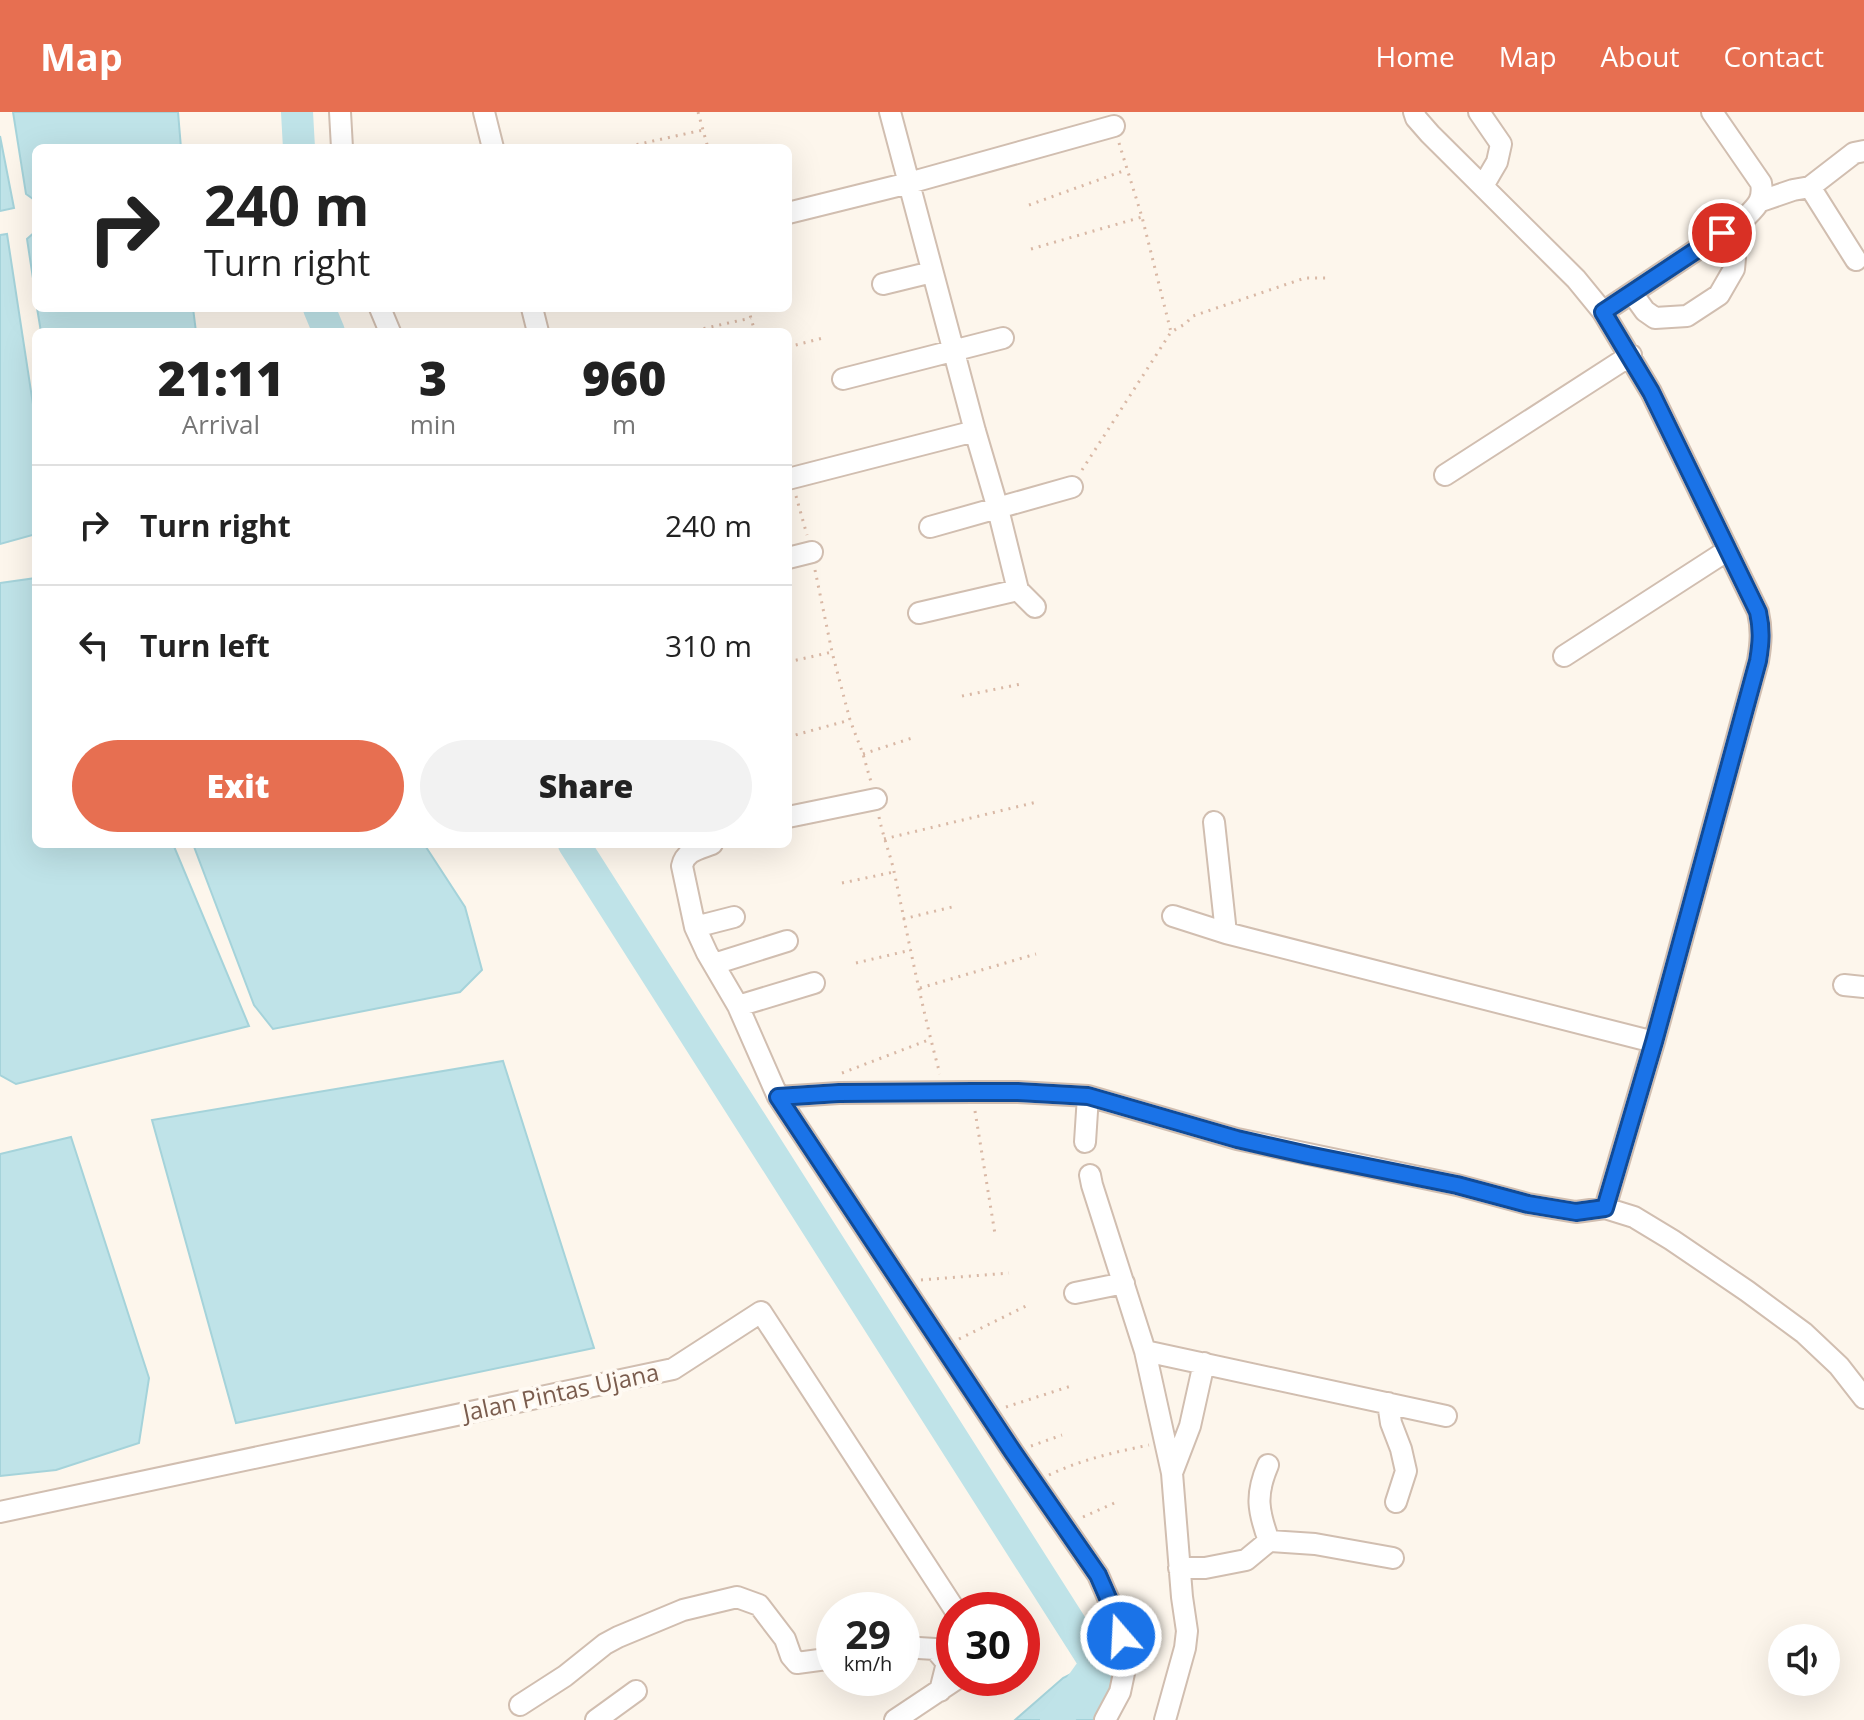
<!DOCTYPE html>
<style>
body{margin:0;font-family:"Open Sans",sans-serif;background:#f2f2f2;color:#222;height:100vh;display:flex;flex-direction:column;font-size:30px;white-space:nowrap}
*{box-sizing:border-box;margin:0}
p{font-size:26px;color:#767676}
.icon{flex:none;width:44px;height:44px;fill:none;stroke:currentColor;stroke-width:2;stroke-linecap:round;stroke-linejoin:round}
.map{position:relative;flex:1;overflow:hidden}
.drawer{position:absolute;left:32px;top:216px;width:760px;height:520px;display:flex;flex-direction:column;background:#fff;border-radius:12px;box-shadow:0 8px 32px #0002}
.drawer>*{flex:none}
.top-card{position:absolute;left:32px;top:32px;width:760px;height:168px;border-radius:12px;box-shadow:0 8px 32px #0002;background:#fff;color:#222;overflow:hidden}
.controls{position:absolute;left:1768px;top:1512px;display:grid;gap:16px}
.controls a{display:grid;place-items:center;width:72px;height:72px;border-radius:50%;background:#fff;box-shadow:0 8px 32px #0002;font-size:40px}
.speed{position:absolute;left:816px;top:1480px;display:flex;gap:16px;font-size:40px;font-weight:700;text-align:center}
.speed>*{display:grid;place-content:center;width:104px;height:104px;border-radius:50%;background:#fff;box-shadow:0 8px 32px #0002;line-height:1}
.speed small{font-size:20px;font-weight:400}
.speed .limit{border:12px solid #d22;background:#fff;color:#111}
.pin{position:absolute;display:grid;place-items:center;width:68px;height:68px;color:#fff;margin:-34px;border:4px solid #fff;border-radius:50%;box-shadow:0 2px 8px #0007}
.me{position:absolute;width:88px;margin:-44px;rotate:341deg;stroke-linejoin:round;filter:drop-shadow(0 0 6px #0008)}
.turn{display:flex;align-items:center;gap:28px;height:168px;padding:0 40px;font-size:36px}
.turn .icon{width:104px;height:104px;stroke-width:2.5}
.turn b{display:block;font-size:56px;line-height:68px}
.eta{display:flex;justify-content:space-evenly;align-items:center;height:136px;text-align:center}
.eta b{font-size:48px;font-weight:800;line-height:56px}
.primary-button{display:flex;gap:16px;margin-top:auto;padding:16px 40px}
.primary-button a{flex:1;height:92px;border-radius:48px;background:#e76f51;color:#fff;font-size:32px;font-weight:800;line-height:92px;text-align:center}
.primary-button a+a{background:#f2f2f2;color:#222}
ul{padding:0;list-style:none}
li{display:flex;align-items:center;gap:24px;height:120px;padding:0 40px;border-top:2px solid #e0e0e0}
li div{flex:1}
li b{display:block;font-size:30px}
li em{font-style:normal}
header{display:flex;align-items:center;gap:48px;box-sizing:border-box;height:112px;padding:0 40px;background:#e76f51;color:#fff}
header strong{font-size:38px}
nav{display:flex;gap:44px;margin-inline-start:auto;font-size:28px}
.map>svg:first-child{display:block}
.water{fill:#bfe3e8;stroke:#a5d3da;stroke-width:2}
.lines{fill:none;stroke-linecap:round;stroke-linejoin:round}
.river{stroke:#bfe3e8;stroke-width:32}
.minor-casing{stroke:#d1beb0;stroke-width:24}
.path{stroke:#d9b8a5;stroke-width:3;stroke-dasharray:2 6;stroke-linecap:butt}
.minor{stroke:#fff;stroke-width:20}
.route-casing{stroke:#114b97;stroke-width:20}
.route{stroke:#1a73e8;stroke-width:14}
.labels{text-anchor:middle;stroke-width:8;stroke-linejoin:round;paint-order:stroke}
.street-label{font-size:24px;fill:#7a5c4d;stroke:#fffaf3}
</style>
<header>
<strong>Map</strong>
<nav><a>Home</a><a>Map</a><a>About</a><a>Contact</a></nav>
</header>
<div class="map">
<svg width="1864" height="1608" viewBox="0 0 1864 1608">
<rect width="100%" height="100%" fill="#fdf6ec"/>
<path class="water" d="M13,0H178L181,36H36V89L26,82Z
M0,24L14,96L0,99Z
M36,119V186L27,127Z
M7,122L36,312V422L0,432V123Z
M37,196H193L196,220H41Z
M36,466V732H173L249,914L16,972L0,963V471Z
M193,732H424L465,795L482,858L460,880L273,917L254,893Z
M503,949L594,1236L236,1311L152,1008Z
M71,1025L149,1266L139,1331L56,1358L0,1364V1042Z
M1122,1536L1117,1582L1101,1608H1015L1063,1566Z"/>
<g class="lines">
<path class="river" d="M297,0L299,36
M319,196L329,220
M574,732L1096,1552L1056,1608"/>
<defs>
<path id="minor" d="M340,0L342,36
M484,0L493,36
M890,0L975,319L998,397L1018,478L1035,495
M1414,0L1416,6L1430,22L1576,167L1603,200L1651,280L1758,500C1762,518 1761,531 1758,549L1654,930L1605,1096
M1479,0L1501,32L1497,50L1483,74
M1810,75L1856,148
M1761,89L1793,78L1810,75L1854,41L1864,39
M788,101L909,71L1114,14
M883,172L932,160
M1632,181L1645,199L1655,206L1687,204L1719,183L1734,157L1735,146L1733,137L1722,121
M380,196L390,220
M532,196L538,220
M1603,200L1746,105C1757,94 1764,88 1761,71L1712,0
M843,267L1003,226
M1445,363L1631,243
M788,367L975,319
M930,415L1072,375
M788,446L812,440
M919,501L1018,478
M1564,544L1728,438
M788,705L876,687
M1214,710L1226,821
M712,732C699,737 685,739 682,754L695,815L707,841L738,894L778,985L839,981L972,980H1018L1088,984L1237,1027L1457,1073L1528,1092L1576,1100L1605,1096L1634,1105L1672,1128L1747,1179L1804,1221L1839,1254L1864,1286
M1173,804L1226,821L1654,930
M695,815L734,805
M714,852L787,829
M1844,873L1864,875
M738,894L814,871
M778,985L1013,1340L1098,1463L1115,1502L1127,1547L1120,1580L1105,1608
M1085,1030L1088,984
M1090,1063L1092,1073L1145,1239L1172,1361L1182,1485L1187,1519L1185,1536L1165,1608
M1075,1181L1124,1171
M1145,1239L1446,1304
M1388,1291L1391,1311L1401,1337L1406,1359L1396,1390
M1268,1353C1255,1383 1258,1399 1269,1429
M1172,1361L1190,1314L1204,1251
M0,1400L673,1257L761,1200L955,1498
M1179,1456H1205L1246,1448L1269,1429L1315,1432L1393,1446
M902,1535L935,1537L947,1551L940,1579
M520,1593L565,1564L605,1532L618,1525L683,1498L737,1485L759,1493L785,1527L791,1544L797,1551L834,1546
M596,1608L636,1579
M895,1608L958,1566"/>
</defs>
<use href="#minor" class="minor-casing"/>
<path class="path" d="M698,0L708,36
M1119,31L1142,105L1171,220
M621,36L703,18
M1029,93L1126,58
M1031,137L1142,105
M748,196L755,220
M688,220L751,206
M788,235L823,226
M1082,358L1171,220L1185,212L1193,204L1305,166H1331
M796,384L807,423
M815,458L832,540L850,608L863,642L871,670
M788,550L832,540
M962,584L1021,572
M788,625L850,608
M863,642L912,626
M879,705C883,725 891,744 895,764C909,830 922,897 940,962
M884,727L1037,690
M842,771L894,760
M903,807L952,795
M856,851L911,838
M920,876L1036,842
M842,961L931,927
M975,999L995,1122
M921,1168L1009,1161
M959,1227L1028,1193
M1006,1295L1071,1274
M1031,1334L1062,1323
M1049,1363C1080,1348 1115,1340 1149,1333
M1083,1405L1119,1389"/>
<use href="#minor" class="minor"/>
</g>
<g class="lines">
<defs>
<path id="route" d="M1121,1524L1115,1502L1098,1463L1013,1340L778,985L839,981L972,980H1018L1088,984L1237,1027L1308,1043L1457,1073L1528,1092L1576,1100L1605,1096L1654,930L1758,549C1761,531 1762,518 1758,500L1651,280L1603,200L1722,121"/>
</defs>
<use href="#route" class="route-casing"/>
<use href="#route" class="route"/>
</g>
<g class="labels">
<g class="street-label">
<text transform="translate(561 1281) rotate(-12)" y="8">Jalan Pintas Ujana</text>
</g>
</g>
</svg>
<div class="controls">
<a><svg class="icon" aria-label="sound" viewBox="0 0 24 24"><path d="M4 9h4l5-4v14l-5-4H4zM17 9q2 3 0 6"/></svg></a>
</div>
<div class="speed"><div>29<small>km/h</small></div><div class="limit">30</div></div>
<div class="pin" style="left:1722px;top:121px;background:#d93025"><svg class="icon" aria-label="arrive" viewBox="0 0 24 24"><path d="M6 21V4h12l-3 4 3 4H6"/></svg></div>
<svg class="me" style="left:1121px;top:1524px" viewBox="-20 -20 40 40"><circle r="17" fill="#1a73e8" stroke="#fff" stroke-width="3"/><path d="M0-11L8 9 0 5-8 9z" fill="#fff"/></svg>
<div class="top-card">
<div class="turn"><svg class="icon" aria-label="right" viewBox="0 0 24 24"><path d="M7 20v-9h11M14 6l5 5-5 5"/></svg><div><b>240 m</b>Turn right</div></div>
</div>
<section class="drawer">
<div class="eta">
<div><b>21:11</b><p>Arrival</p></div>
<div><b>3</b><p>min</p></div>
<div><b>960</b><p>m</p></div>
</div>
<ul>
<li><svg class="icon" aria-label="right" viewBox="0 0 24 24"><path d="M7 20v-9h11M14 6l5 5-5 5"/></svg><div><b>Turn right</b></div><em>240 m</em></li>
<li><svg class="icon" aria-label="left" viewBox="0 0 24 24"><path d="M17 20v-9H6M10 6l-5 5 5 5"/></svg><div><b>Turn left</b></div><em>310 m</em></li>
</ul>
<div class="primary-button"><a>Exit</a><a>Share</a></div>
</section>
</div>
